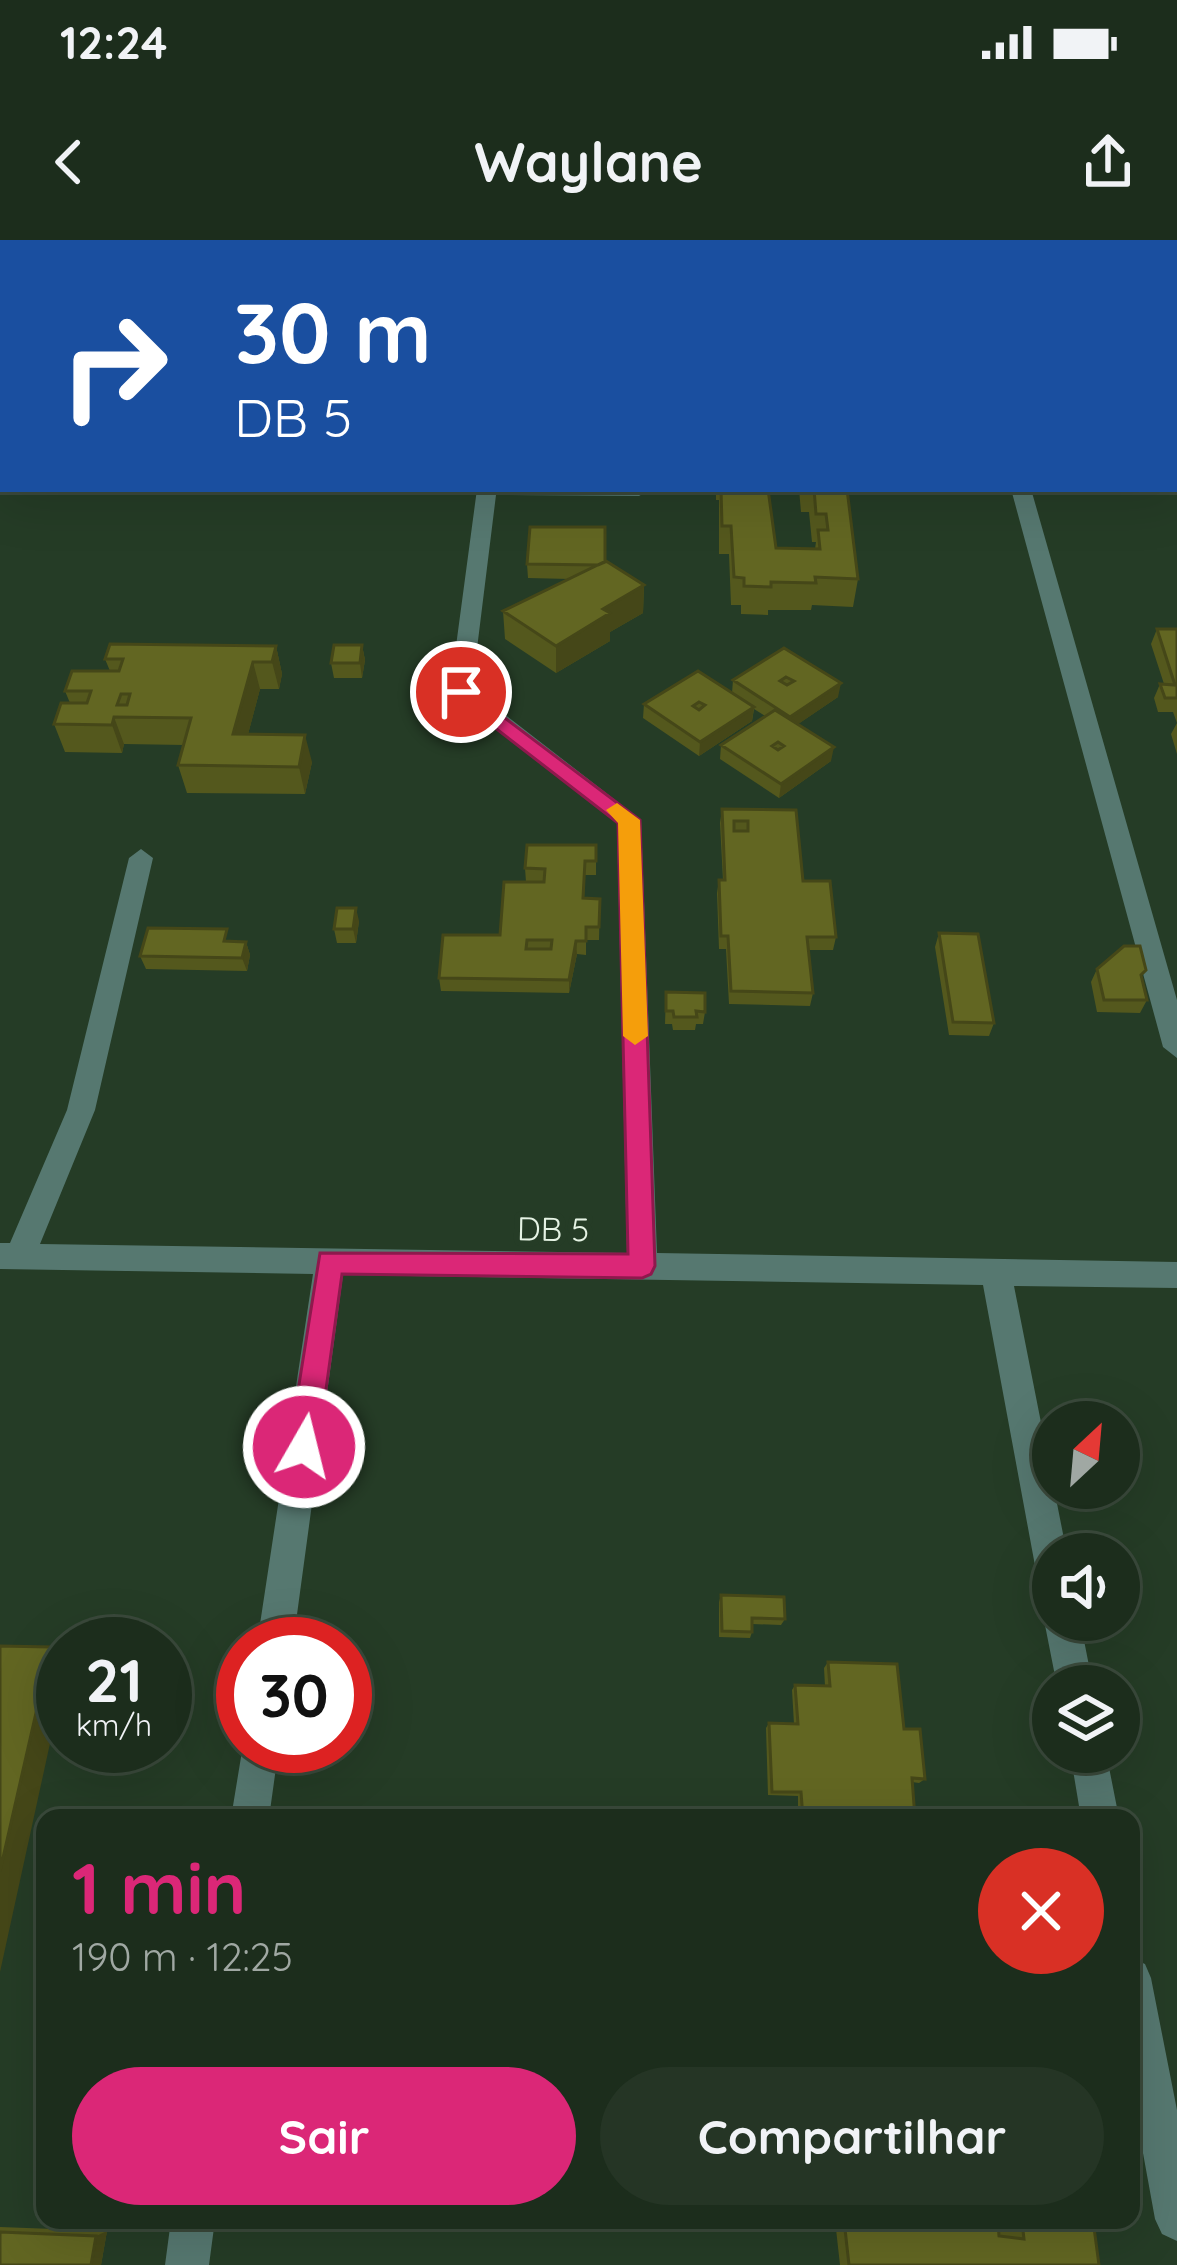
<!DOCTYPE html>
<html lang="pt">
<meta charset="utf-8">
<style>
body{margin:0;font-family:Quicksand,sans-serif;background:#253525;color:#f1f3f6;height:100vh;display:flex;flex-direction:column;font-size:45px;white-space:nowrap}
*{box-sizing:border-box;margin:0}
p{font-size:39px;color:#a0a8a3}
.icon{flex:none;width:66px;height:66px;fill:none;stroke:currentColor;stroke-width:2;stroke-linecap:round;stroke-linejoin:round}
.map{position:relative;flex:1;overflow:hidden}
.side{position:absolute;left:36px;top:1569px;width:1104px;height:420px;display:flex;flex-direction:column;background:#1c2d1c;border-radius:24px;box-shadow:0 12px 48px #0002,0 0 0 3px #3a493b}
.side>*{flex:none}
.top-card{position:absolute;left:0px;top:0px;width:1179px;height:252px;box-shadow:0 12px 48px #0002,0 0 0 3px #3a493b;background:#1a4fa0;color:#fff;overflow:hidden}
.needle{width:78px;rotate:26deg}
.tools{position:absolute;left:1032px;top:1161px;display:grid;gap:24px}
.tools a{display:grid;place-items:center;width:108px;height:108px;border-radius:50%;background:#1c2d1c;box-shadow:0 12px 48px #0002,0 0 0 3px #3a493b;font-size:60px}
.speed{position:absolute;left:36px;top:1377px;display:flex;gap:24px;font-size:60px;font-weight:700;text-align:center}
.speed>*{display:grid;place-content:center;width:156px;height:156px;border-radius:50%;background:#1c2d1c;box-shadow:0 12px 48px #0002,0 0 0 3px #3a493b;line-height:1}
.speed small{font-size:30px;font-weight:400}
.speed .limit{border:18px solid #d22;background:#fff;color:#111}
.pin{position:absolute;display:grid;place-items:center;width:102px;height:102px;color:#fff;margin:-51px;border:6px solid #fff;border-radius:50%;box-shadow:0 3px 12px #0007}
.me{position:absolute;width:132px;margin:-66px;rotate:8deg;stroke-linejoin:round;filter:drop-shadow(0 0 9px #0008)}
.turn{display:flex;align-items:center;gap:42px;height:252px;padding:0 36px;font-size:54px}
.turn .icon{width:156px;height:156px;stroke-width:2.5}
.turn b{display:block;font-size:84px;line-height:102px}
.round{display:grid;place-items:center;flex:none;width:126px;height:126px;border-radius:63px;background:#253525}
.overview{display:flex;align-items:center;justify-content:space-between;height:204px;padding:0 36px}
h1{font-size:72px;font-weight:700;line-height:90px;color:#db2777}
.primary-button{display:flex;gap:24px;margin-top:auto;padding:24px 36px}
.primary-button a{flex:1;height:138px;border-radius:72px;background:#db2777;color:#fff;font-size:48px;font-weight:700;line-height:138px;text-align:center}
.primary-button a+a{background:#253525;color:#f1f3f6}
.status{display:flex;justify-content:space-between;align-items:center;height:84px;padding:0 60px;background:#1c2d1c;direction:ltr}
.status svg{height:33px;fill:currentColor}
header{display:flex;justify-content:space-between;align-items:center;height:156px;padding:0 36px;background:#1c2d1c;font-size:54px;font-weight:700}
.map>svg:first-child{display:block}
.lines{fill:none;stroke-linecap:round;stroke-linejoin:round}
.minor{fill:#567870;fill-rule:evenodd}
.wall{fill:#54581d;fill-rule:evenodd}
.shaded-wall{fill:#454718}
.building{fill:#626622;stroke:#454718;stroke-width:3;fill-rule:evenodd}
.route{fill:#db2777;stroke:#8e194d;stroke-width:3}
.slow{fill:#f59e0b}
.labels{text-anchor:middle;stroke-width:12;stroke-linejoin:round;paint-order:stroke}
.street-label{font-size:33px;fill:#e5f3e4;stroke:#253c26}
</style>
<div class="status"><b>12:24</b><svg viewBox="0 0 49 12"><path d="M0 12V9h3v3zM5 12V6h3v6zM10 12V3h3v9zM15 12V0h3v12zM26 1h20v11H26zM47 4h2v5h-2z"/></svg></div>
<header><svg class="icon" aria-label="back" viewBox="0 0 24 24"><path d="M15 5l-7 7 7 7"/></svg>Waylane<svg class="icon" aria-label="share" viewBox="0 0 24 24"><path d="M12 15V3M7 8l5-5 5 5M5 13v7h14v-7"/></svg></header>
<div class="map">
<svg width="1177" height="2025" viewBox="0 0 1177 2025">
<rect width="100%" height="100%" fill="#253c26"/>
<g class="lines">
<path class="minor" d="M477,249L649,250L639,256L496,255L472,449L641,580L657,1013L1177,1022V1048L1014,1046L1067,1314H1053V1348L1041,1343L1036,1331L983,1045L343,1035L293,1404H257L313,1034L0,1029V1003H10L67,870L129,618L141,609L153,618L95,870L40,1004L627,1013L617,583L450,451Z
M1011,249H1031L1177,760V818L1163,807Z
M1053,1366V1380H1080L1093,1446H1057L1044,1380Z
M243,1505L279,1506L269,1578H231Z
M1070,1512H1106L1119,1578H1081Z
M1131,1718L1145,1724L1151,1738L1177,1870V2001L1162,1994L1155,1979L1131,1847Z
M171,1980H215L209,2025H165Z"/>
</g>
<path class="wall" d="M716,249H768L776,308L815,309L816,302H812L809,272H801L799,249H847L858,339L853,367L812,365L811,370H768V375L741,374V365H731L729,314H719V260H716Z
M605,322L644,345L643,373L610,392V401L556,433L505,399L503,371L570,339L528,338L527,324Z
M1157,389H1177V514L1171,494L1177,483L1173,472H1158L1154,458L1160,444H1164L1151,404Z
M362,405L365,420L362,438H334L331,423Z
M276,406L282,434L279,449H260L248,494L312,522L305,554L187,553L178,525L184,505L124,504L122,513L65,512L54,484L70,463L65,451L110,431L105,419Z
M784,408L838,457L798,484L831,521L779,558L720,519L721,505L765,476L754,469L752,481L699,516L643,478L644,464L732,453L733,440Z
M722,569L796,570L803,641L836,697L833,710H808L813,753L810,766L729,764L726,709H719L717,653L719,640H723L720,583Z
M596,605V635H585L584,658L600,659L599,700H586V715L577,714L569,753L441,751L439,738L500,695L526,642L525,628Z
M359,681L356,703H337L334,689Z
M939,693L994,783L989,796L949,795L935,707Z
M231,701L246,702L250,715L247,731L146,729L140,716Z
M1097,729L1142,739L1147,760L1140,773L1097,772L1091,742Z
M666,752L705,772L703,784H696L695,790H673L672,784H665Z
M721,1355L785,1379L781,1385L752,1384V1392L750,1398L719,1397V1362Z
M828,1422L904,1489L925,1539L919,1543L912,1542L915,1578H798V1556L768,1555L766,1488L769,1483L794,1484L792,1450L795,1445L825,1446L824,1428Z
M835,1980H1093L1099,2025H840ZM998,1981H1006L1007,1989L998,1988Z
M0,1987L107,1991L101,2025H0Z"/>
<path class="shaded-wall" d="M644,345L643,373L610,392V401L556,433V406L603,369Z
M362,405L365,420L362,438L360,423Z
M276,406L282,434L279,449L272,422Z
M253,422L260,449L241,521L233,494Z
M841,443L838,457L788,491L790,477Z
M754,467L752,481L699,516L700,502Z
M114,477L124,504L122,513L112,485Z
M305,495L312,522L305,554L299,527Z
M834,507L831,521L779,558L781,544Z
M356,668L359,681L356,703L353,689Z
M576,701L577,714L569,753V740Z
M246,702L250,715L247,731L242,718Z
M51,1407L63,1414V1444L0,1732V1631Z
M107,1991L101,2025H91L96,1996Z"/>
<path class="building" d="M721,249H768L776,308L820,309L818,290H828L826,274H816L814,249H847L858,339L815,337L816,343L771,342V347L744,346V338L734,337L731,286H722Z
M530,287H605V322L598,325L527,324Z
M606,321L644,345L603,369L610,373L556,406L503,371Z
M1157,389H1177V458H1165L1160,444L1175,445Z
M110,404L276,406L272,422H253L233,494L305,495L299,527L178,525L191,478L114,477L112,485L54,484L61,463H87L91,451H65L72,431H119L123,419H105ZM121,454H130L127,465H117Z
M334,405H362L360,423H331Z
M784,408L841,443L790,477L733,440ZM786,437L794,441L787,445L780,441Z
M698,431L754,467L700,502L644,464ZM699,462L705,465L699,470L693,466Z
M775,470L834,507L781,544L721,505ZM778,502L784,506L778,510L772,506Z
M722,569L796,570L803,641H830L836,697H807L813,753L731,751L728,696H721L719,640H725ZM734,581H748V591H734Z
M527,605H596V621H585L583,658L600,659L599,687H586V701H576L569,740L439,738L443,695H500L504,642H544L545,629L525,628ZM527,700H552L551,709H526Z
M337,668H356L353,689H334Z
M148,688L227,689L224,701L246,702L242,718L140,716Z
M939,693L978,694L994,783L953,782Z
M1124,706H1140L1146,730L1141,735L1147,760H1104L1097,729Z
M666,752L705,753V772L696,771L697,777H674L673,771H666Z
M721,1355L784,1357L785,1379L752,1378V1392L722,1391Z
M0,1406L51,1407L0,1631Z
M828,1422L897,1424L904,1489H920L925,1539L912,1538L915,1578H803L801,1552H772L769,1483L798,1484L795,1445L830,1446Z
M844,1980H1093L1099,2025H849ZM998,1981L1022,1982L1024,1999L999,1996Z
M0,1992L96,1996L91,2025H0Z"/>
<path class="route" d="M461,445L640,580L655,1026L651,1034L642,1038L342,1034L318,1207L314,1217L304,1221L293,1217L289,1207L320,1013L628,1014L618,583L454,456V447Z"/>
<path class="slow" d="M617,563L640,580L648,796L635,805L623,796L618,583L606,570Z"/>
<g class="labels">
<g class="street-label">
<text transform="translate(553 989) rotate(1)" y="12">DB 5</text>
</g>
</g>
</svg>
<div class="tools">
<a><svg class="needle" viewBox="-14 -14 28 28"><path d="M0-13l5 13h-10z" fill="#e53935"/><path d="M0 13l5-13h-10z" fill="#a0a8a3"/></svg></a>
<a><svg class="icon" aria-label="sound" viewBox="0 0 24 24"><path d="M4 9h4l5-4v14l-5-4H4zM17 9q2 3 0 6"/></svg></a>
<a><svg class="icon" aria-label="layers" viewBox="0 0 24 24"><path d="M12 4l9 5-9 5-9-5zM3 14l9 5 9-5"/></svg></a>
</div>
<div class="speed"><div>21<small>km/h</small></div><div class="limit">30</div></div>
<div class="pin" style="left:461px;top:452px;background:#d93025"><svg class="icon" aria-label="arrive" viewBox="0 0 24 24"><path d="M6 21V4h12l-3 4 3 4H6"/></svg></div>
<svg class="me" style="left:304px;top:1207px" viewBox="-20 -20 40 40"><circle r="17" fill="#db2777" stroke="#fff" stroke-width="3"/><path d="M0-11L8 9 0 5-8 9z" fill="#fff"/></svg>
<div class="top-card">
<div class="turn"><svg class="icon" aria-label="right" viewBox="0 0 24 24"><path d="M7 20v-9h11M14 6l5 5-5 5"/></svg><div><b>30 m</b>DB 5</div></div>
</div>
<section class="side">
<div class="overview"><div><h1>1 min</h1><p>190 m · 12:25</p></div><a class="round" style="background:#d93025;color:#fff"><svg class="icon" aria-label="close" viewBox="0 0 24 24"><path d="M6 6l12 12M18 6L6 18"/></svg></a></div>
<div class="primary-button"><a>Sair</a><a>Compartilhar</a></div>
</section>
</div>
